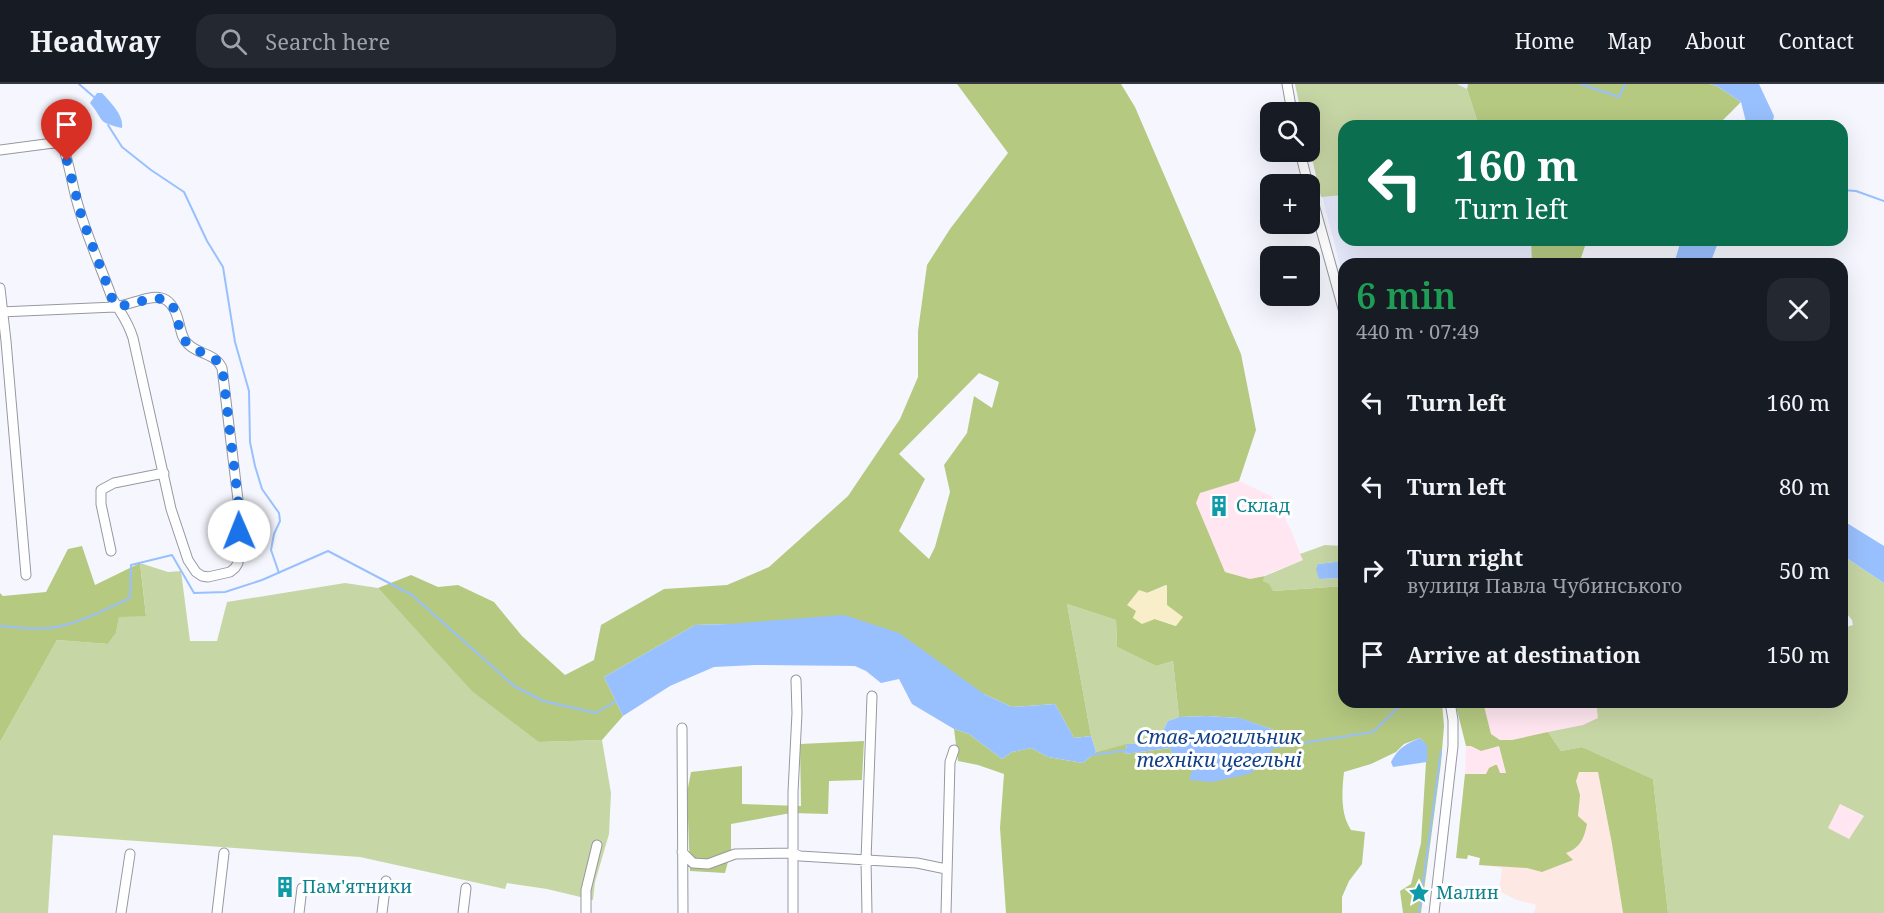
<!DOCTYPE html>
<meta charset="utf-8">
<style>
body{margin:0;font-family:"Noto Serif",serif;background:#242831;color:#f1f3f6;height:100vh;display:flex;flex-direction:column;font-size:22px;white-space:nowrap}
*{box-sizing:border-box;margin:0}
p{font-size:20px;color:#9ea1a6}
.icon{flex:none;width:33px;height:33px;fill:none;stroke:currentColor;stroke-width:2;stroke-linecap:round;stroke-linejoin:round}
.map{position:relative;flex:1;overflow:hidden}
.panel{position:absolute;left:1338px;top:174px;width:510px;height:450px;display:flex;flex-direction:column;background:#171b24;border-radius:18px;box-shadow:0 6px 24px #0002}
.panel>*{flex:none}
.top-card{position:absolute;left:1338px;top:36px;width:510px;height:126px;border-radius:18px;box-shadow:0 6px 24px #0002;background:#0b6e4f;color:#fff;overflow:hidden}
.tools{position:absolute;left:1260px;top:18px;display:grid;gap:12px}
.tools a{display:grid;place-items:center;width:60px;height:60px;border-radius:12px;background:#171b24;box-shadow:0 6px 24px #0002;font-size:30px}
.pin{position:absolute;display:grid;place-items:center;width:51px;height:51px;color:#fff;margin:-62px -26px;border-radius:50% 50% 50% 0;rotate:-45deg;box-shadow:0 0 6px #0007}
.pin .icon{rotate:45deg}
.me{position:absolute;width:66px;margin:-33px;rotate:359deg;stroke-linejoin:round;filter:drop-shadow(0 0 4px #0008)}
.turn{display:flex;align-items:center;gap:21px;height:126px;padding:0 18px;font-size:27px}
.turn .icon{width:78px;height:78px;stroke-width:2.5}
.turn b{display:block;font-size:42px;line-height:51px}
.round{display:grid;place-items:center;flex:none;width:63px;height:63px;border-radius:18px;background:#242831}
.headline{display:flex;align-items:center;justify-content:space-between;height:102px;padding:0 18px}
h1{font-size:36px;font-weight:600;line-height:45px;color:#1e9e55}
ul{padding:0;list-style:none}
li{display:flex;align-items:center;gap:18px;height:84px;padding:0 18px}
li div{flex:1}
li b{display:block;font-size:22px}
li em{font-style:normal}
header{display:flex;align-items:center;gap:36px;box-sizing:border-box;height:84px;padding:0 30px;background:#171b24;border-bottom:2px solid #363941}
header strong{font-size:28px}
nav{display:flex;gap:33px;margin-inline-start:auto;font-size:21px}
.search{width:420px;height:54px;background:#242831;display:flex;align-items:center;gap:15px;box-sizing:border-box;padding:0 21px;border-radius:18px;color:#9ea1a6;font-size:22px}
.map>svg:first-child{display:block}
.commercial{fill:#fee8e4}
.industrial{fill:#ffe6f0}
.built{fill:#e9ecfe}
.green{fill:#c7d6a5;fill-rule:evenodd}
.forest{fill:#b5c981;fill-rule:evenodd}
.sand{fill:#f8eec9}
.water{fill:#99c0fe}
.lines{fill:none;stroke-linecap:round;stroke-linejoin:round}
.stream{stroke:#99c0fe;stroke-width:2}
.minor-casing{stroke:#9698a2;stroke-width:11}
.minor{stroke:#fff;stroke-width:9}
.route{stroke:#1a73e8;stroke-width:10;stroke-dasharray:0 18}
.labels{text-anchor:middle;stroke-width:6;stroke-linejoin:round;paint-order:stroke}
.culture-label{font-size:18px;fill:#0d838f;stroke:#fff;text-anchor:start}
.water-label{font-size:20px;font-style:italic;fill:#134188;stroke:#fff}
</style>
<header>
<strong>Headway</strong>
<div class="search"><svg class="icon" aria-label="search" viewBox="0 0 24 24"><circle cx="10" cy="10" r="6"/><path d="M15 15l6 6"/></svg>Search here</div>
<nav><a>Home</a><a>Map</a><a>About</a><a>Contact</a></nav>
</header>
<div class="map">
<svg width="1884" height="829" viewBox="0 0 1884 829">
<rect width="100%" height="100%" fill="#f6f7fe"/>
<path class="commercial" d="M1598,688L1612,760L1623,829H1534L1536,821L1517,816L1499,807L1502,784L1479,781L1482,760L1458,758L1465,690Z"/>
<path class="industrial" d="M1239,397L1271,412L1276,417L1291,446L1303,476L1258,494L1250,495L1225,488L1196,419L1199,409Z
M1483,618H1596L1599,634L1583,641L1512,656H1500L1491,651Z
M1498,659L1506,689L1465,690L1466,662Z
M1840,720L1864,733L1849,755L1827,744Z"/>
<path class="built" d="M1295,0H1468L1467,5L1479,42H1344V156H1531L1532,180H1344V196L1310,66V28H1301Z"/>
<path class="green" d="M1295,0H1457L1467,5L1479,42H1344V111L1321,113L1310,66V28H1301Z
M1325,461L1344,462V477L1318,480L1319,495L1344,494V502L1273,507L1263,497L1265,492L1303,476L1300,470Z
M1842,471L1884,499V829H1668L1653,695L1582,663L1561,667L1548,648L1583,641L1598,634L1596,618H1842V540L1846,543L1853,541L1852,536L1842,524ZM1840,720L1864,732L1849,755L1828,744Z
M140,479L168,488L181,487L190,557H217L227,518L345,499L378,504L425,555L539,658L602,656L611,709L609,750L595,798L593,816L547,805L507,799L505,805L360,773L53,751L48,829H0V658L57,556L108,560L116,549L119,532L146,531Z
M1067,520L1116,536L1117,563L1156,582L1173,577L1179,633L1168,637L1159,655C1138,660 1117,662 1096,668L1091,652Z"/>
<path class="forest" d="M957,0H1121L1135,23L1241,270L1256,346L1239,397L1200,409L1196,419L1225,488L1250,495L1265,492L1263,497L1269,500L1273,507L1344,502V618H1442L1444,642L1441,679L1421,829H1403L1400,807L1411,800L1421,759L1427,662L1420,654L1404,660L1396,668L1371,680L1344,688C1342,706 1340,730 1351,746L1365,748L1362,780L1349,797L1342,813V829H1006L1000,744L1004,690L978,681L958,677L954,645L969,650L1002,675L1012,668L1031,664L1048,673L1083,679L1096,668L1127,660L1125,670L1170,664L1173,672L1190,679L1192,687L1280,648L1239,634L1207,632L1179,633L1173,577L1156,582L1117,563L1116,536L1067,520L1091,652L1074,654L1055,620L1012,623L984,610L728,540L695,541L604,593L623,632L602,656L539,658L472,607L378,504L411,491L438,503L458,501L494,518L522,552L565,591L594,576L601,541L664,505L727,501L769,483L848,412L900,335L918,293V247L927,181L950,145L1008,69ZM979,289L999,298L992,324L974,312L967,349L944,381L950,408L935,463L929,475L899,447L925,395L899,370ZM1166,501L1167,521L1176,542L1155,535L1133,534L1147,509Z
M1468,0H1709L1717,2L1741,18L1717,42H1479L1467,5Z
M1531,156H1587L1579,180H1532Z
M82,462L95,501L140,479L146,532L119,533L116,549L108,560L57,556L0,658V509L3,512L46,508L68,465Z
M1455,618H1483L1491,650L1500,656H1512L1548,648L1561,667L1582,663L1653,695L1668,829H1623L1612,760L1598,688H1579L1576,697L1580,711L1578,732L1587,740C1584,755 1580,764 1566,769L1573,776L1542,788L1527,784L1479,781L1480,774L1468,771L1467,775L1456,774L1465,690H1486L1489,684L1495,681H1497L1500,689H1506L1499,662L1481,667L1471,662H1466Z
M864,657L862,696L829,697L828,730L791,729L731,740V766L725,789L690,787L687,709L691,688L742,682V720L801,722L800,660Z"/>
<path class="sand" d="M1167,501V521L1183,533L1176,542L1155,535L1142,540L1133,534L1136,527L1127,521L1139,506L1148,509Z"/>
<path class="water" d="M1709,0H1759L1774,32L1772,42H1747L1741,18L1717,2Z
M97,9H102C111,19 124,31 122,44C96,38 105,37 90,19Z
M1681,156H1719L1710,180H1674Z
M1842,436L1884,462V499L1842,471Z
M1344,477V494L1319,495L1316,485L1318,480Z
M844,531L899,549L984,610L1012,623L1055,620L1074,654L1091,652L1096,668L1083,679L1048,673L1031,664L1012,668L1002,675L969,650L954,645L912,620L899,595L881,599L866,587L855,582L755,581L714,583L670,602L623,632L604,593L695,541L728,540Z
M1207,632L1240,634L1280,648L1266,679L1249,690L1212,698L1189,696L1192,687L1190,679L1173,672L1170,664L1125,670L1127,660H1137L1159,655L1168,637L1179,633Z
M1420,654L1427,661V678L1393,683L1391,678C1398,664 1406,660 1420,654Z"/>
<g class="lines">
<path class="stream" d="M79,0L94,13
M1581,0L1619,13L1625,0
M108,41L122,63L151,86L184,108L207,157L223,183L235,258L249,307L250,358L255,382L262,405L279,429L280,437L274,450L271,466L279,489
M1842,106L1856,107L1884,117
M0,542C19,544 47,547 65,541C88,535 109,524 130,514L131,481L172,471L194,509L225,508L262,496L328,467L412,511L514,602L543,617L596,629L618,616
M1271,664L1373,648L1404,618
M1092,671L1128,666
M1423,800L1441,667
M1419,829L1422,811"/>
<defs>
<path id="minor" d="M1287,0L1292,28
M0,66L61,58C69,75 72,102 78,121C87,153 101,183 112,214C121,230 127,235 133,254L171,425L188,476L196,488L202,492L208,493L230,488L235,484L238,479L239,424L222,284C215,269 199,271 188,260C182,255 181,247 179,239C169,197 144,218 115,223L0,228
M1300,68L1308,100
M1310,106L1344,228
M0,204L6,257L26,491
M111,467L101,420V406L114,399L164,389
M682,644L683,829
M682,768L693,779L708,780L735,770L793,769L800,772L917,779L946,785
M121,829L130,770
M217,829L224,769
M299,829L302,804
M382,829L386,797
M463,829L466,804
M586,829V806L597,761
M793,829V708L797,629L796,596
M867,829L866,776L872,612
M946,829L950,678L954,666
M1434,829L1453,662V636L1450,618"/>
</defs>
<use href="#minor" class="minor-casing"/>
<use href="#minor" class="minor"/>
</g>
<g class="lines">
<path class="route" d="M67,77L82,134L112,214L118,223L154,214L168,216C180,228 176,249 188,260C201,273 218,267 223,290L239,424V447"/>
</g>
<defs>
<symbol id="building-bare" viewBox="-9 -9 18 18"><path d="M-4-6H4V6H1V3H-1V6H-4ZM-2.5-4.3h1.7v1.8h-1.7ZM.8-4.3h1.7v1.8H.8ZM-2.5-1h1.7V.8h-1.7ZM.8-1h1.7V.8H.8Z" fill="#0f9aa8" stroke="#fff" stroke-width="2.5" paint-order="stroke"/></symbol>
<symbol id="sight-bare" viewBox="-9 -9 18 18"><path d="M0-6L1.8-2.2L6-1.7L2.9 1.2L3.7 5.4L0 3.3L-3.7 5.4L-2.9 1.2L-6-1.7L-1.8-2.2Z" fill="#0f9aa8" stroke="#fff" stroke-width="2.5" paint-order="stroke"/></symbol>
</defs>
<g fill-rule="evenodd">
<use href="#building-bare" x="1204" y="407" width="30" height="30"/>
<use href="#building-bare" x="270" y="788" width="30" height="30"/>
<use href="#sight-bare" x="1404" y="794" width="30" height="30"/>
</g>
<g class="labels">
<g class="culture-label">
<text x="1236" y="428">Склад</text>
<text x="302" y="809">Пам'ятники</text>
<text x="1436" y="815">Малин</text>
</g>
<g class="water-label">
<text x="1219" y="660">Став-могильник<tspan x="1219" dy="23">техніки цегельні</tspan></text>
</g>
</g>
</svg>
<div class="tools">
<a><svg class="icon" aria-label="search" viewBox="0 0 24 24"><circle cx="10" cy="10" r="6"/><path d="M15 15l6 6"/></svg></a>
<a>+</a>
<a>−</a>
</div>
<div class="pin" style="left:67px;top:77px;background:#d93025"><svg class="icon" aria-label="arrive" viewBox="0 0 24 24"><path d="M6 21V4h12l-3 4 3 4H6"/></svg></div>
<svg class="me" style="left:239px;top:447px" viewBox="-20 -20 40 40"><circle r="19" fill="#fff"/><path d="M0-13L10 11 0 6-10 11z" fill="#1a73e8"/></svg>
<div class="top-card">
<div class="turn"><svg class="icon" aria-label="left" viewBox="0 0 24 24"><path d="M17 20v-9H6M10 6l-5 5 5 5"/></svg><div><b>160 m</b>Turn left</div></div>
</div>
<section class="panel">
<div class="headline"><div><h1>6 min</h1><p>440 m · 07:49</p></div><a class="round"><svg class="icon" aria-label="close" viewBox="0 0 24 24"><path d="M6 6l12 12M18 6L6 18"/></svg></a></div>
<ul>
<li><svg class="icon" aria-label="left" viewBox="0 0 24 24"><path d="M17 20v-9H6M10 6l-5 5 5 5"/></svg><div><b>Turn left</b></div><em>160 m</em></li>
<li><svg class="icon" aria-label="left" viewBox="0 0 24 24"><path d="M17 20v-9H6M10 6l-5 5 5 5"/></svg><div><b>Turn left</b></div><em>80 m</em></li>
<li><svg class="icon" aria-label="right" viewBox="0 0 24 24"><path d="M7 20v-9h11M14 6l5 5-5 5"/></svg><div><b>Turn right</b><p>вулиця Павла Чубинського</p></div><em>50 m</em></li>
<li><svg class="icon" aria-label="arrive" viewBox="0 0 24 24"><path d="M6 21V4h12l-3 4 3 4H6"/></svg><div><b>Arrive at destination</b></div><em>150 m</em></li>
</ul>
</section>
</div>
